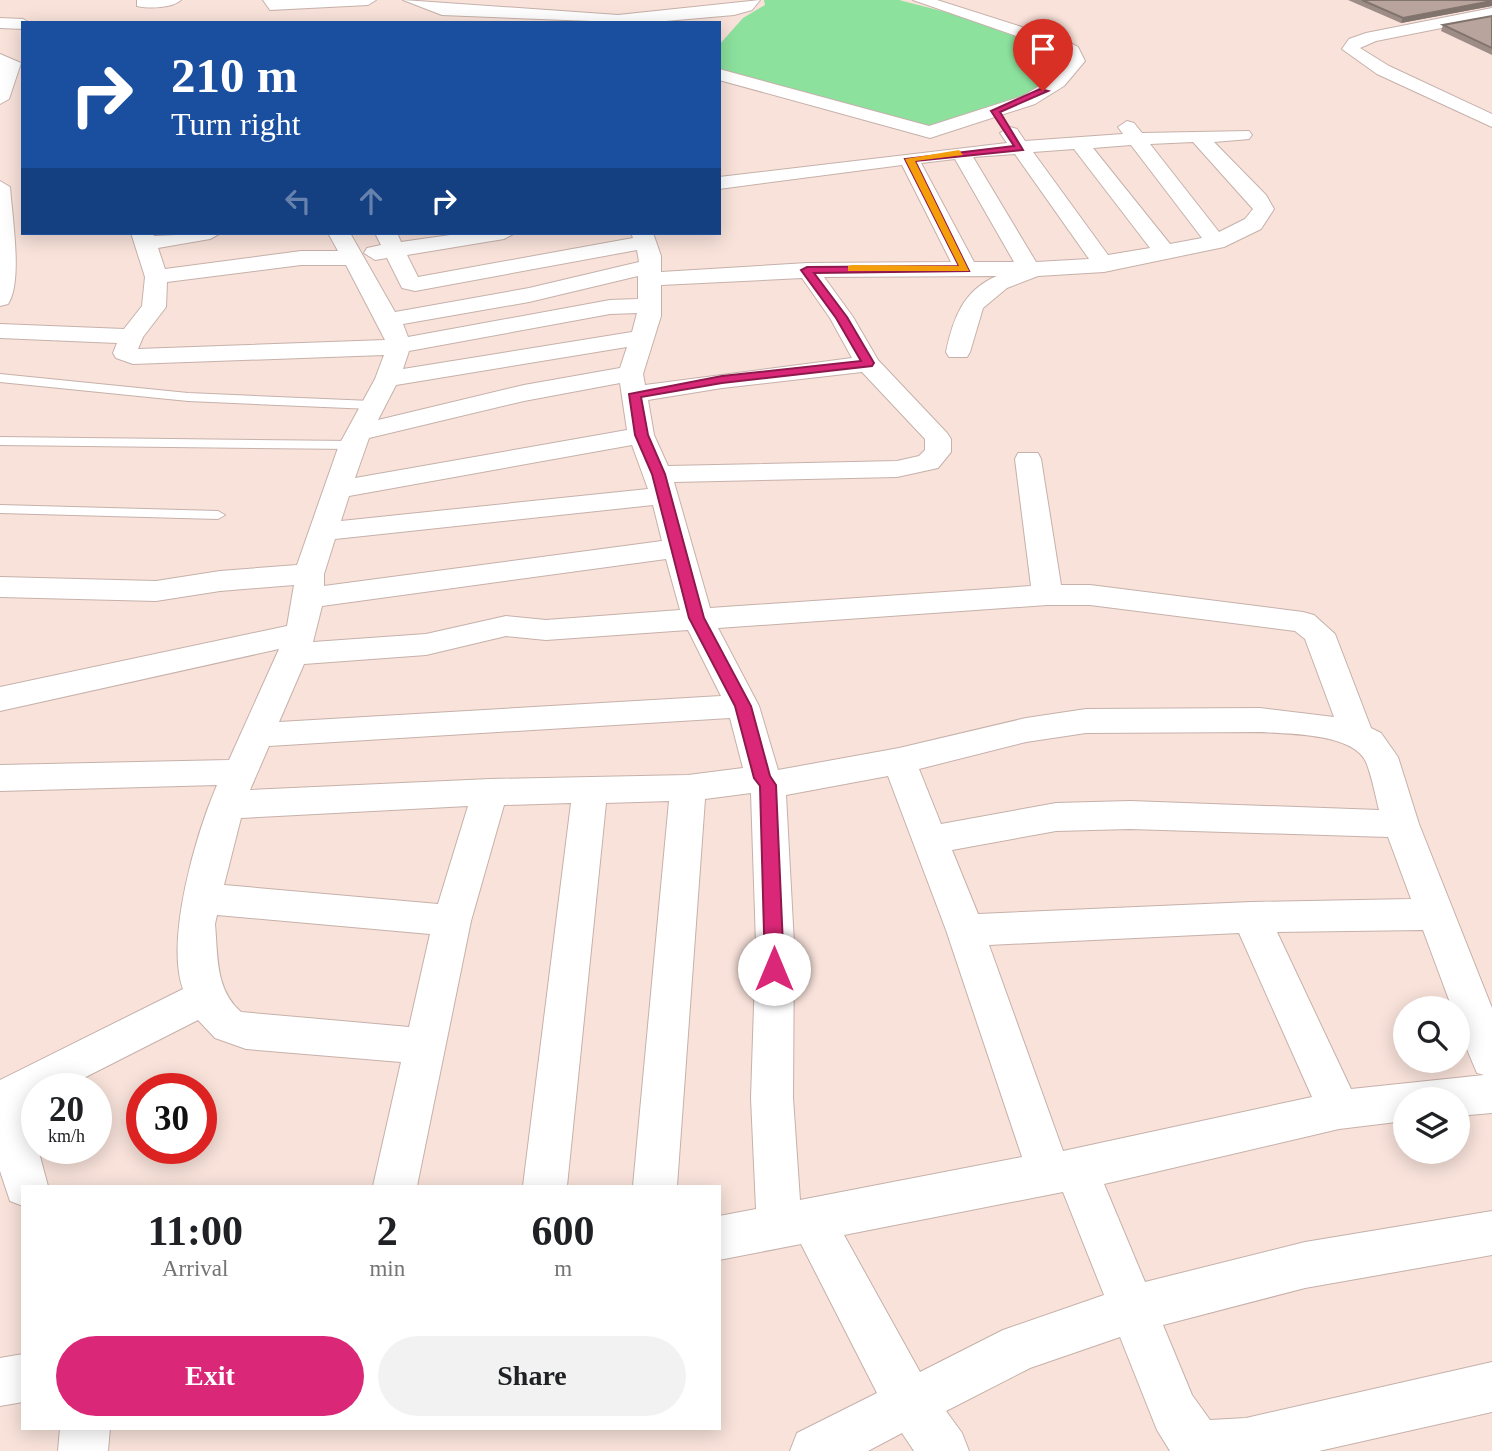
<!DOCTYPE html>
<style>
body{margin:0;font-family:Georgia,serif;background:#f2f2f2;color:#202124;height:100vh;display:flex;flex-direction:column;font-size:26px;white-space:nowrap}
*{box-sizing:border-box;margin:0}
p{font-size:23px;color:#757577}
.icon{flex:none;width:38px;height:38px;fill:none;stroke:currentColor;stroke-width:2;stroke-linecap:round;stroke-linejoin:round}
.map{position:relative;flex:1;overflow:hidden}
.drawer{position:absolute;left:21px;top:1185px;width:700px;height:245px;display:flex;flex-direction:column;background:#fff;border-radius:0px;box-shadow:0 4px 18px #0003}
.drawer>*{flex:none}
.hud{position:absolute;left:21px;top:21px;width:700px;height:214px;border-radius:0px;box-shadow:0 4px 18px #0003;background:#1a4fa0;color:#fff;overflow:hidden}
.controls{position:absolute;left:1393px;top:996px;display:grid;gap:14px}
.controls a{display:grid;place-items:center;width:77px;height:77px;border-radius:50%;background:#fff;box-shadow:0 4px 18px #0003;font-size:35px}
.speed{position:absolute;left:21px;top:1073px;display:flex;gap:14px;font-size:35px;font-weight:700;text-align:center}
.speed>*{display:grid;place-content:center;width:91px;height:91px;border-radius:50%;background:#fff;box-shadow:0 4px 18px #0003;line-height:1}
.speed small{font-size:18px;font-weight:400}
.speed .limit{border:10px solid #d22;background:#fff;color:#111}
.pin{position:absolute;display:grid;place-items:center;width:60px;height:60px;color:#fff;margin:-72px -30px;border-radius:50% 50% 50% 0;rotate:-45deg;box-shadow:0 0 7px #0007}
.pin .icon{rotate:45deg}
.me{position:absolute;width:77px;margin:-38px;rotate:0deg;stroke-linejoin:round;filter:drop-shadow(0 0 5px #0008)}
.turn{display:flex;align-items:center;gap:24px;height:147px;padding:0 35px;font-size:32px}
.turn .icon{width:91px;height:91px;stroke-width:2.5}
.turn b{display:block;font-size:49px;line-height:60px}
.lanes{display:flex;align-items:center;height:66px;padding:0 35px;background:#0003;justify-content:center;gap:35px;direction:ltr}
.lanes .off{opacity:.35}
.eta{display:flex;justify-content:space-evenly;align-items:center;height:119px;text-align:center}
.eta b{font-size:42px;font-weight:700;line-height:49px}
.button{display:flex;gap:14px;margin-top:auto;padding:14px 35px}
.button a{flex:1;height:80px;border-radius:42px;background:#db2777;color:#fff;font-size:28px;font-weight:700;line-height:80px;text-align:center}
.button a+a{background:#f2f2f2;color:#202124}
.map>svg:first-child{display:block}
.green{fill:#8ce19d}
.lines{fill:none;stroke-linecap:round;stroke-linejoin:round}
.lane-casing{stroke:#c6b1aa;stroke-width:2}
.street-casing{stroke:#c6b1aa;stroke-width:2}
.lane{fill:#fff;fill-rule:evenodd}
.street{fill:#fff;fill-rule:evenodd}
.wall{fill:#9e8d86}
.shaded-wall{fill:#81736d}
.building{fill:#b8a49c;stroke:#81736d;stroke-width:2}
.route{fill:#db2777;stroke:#8e194d;stroke-width:2}
.slow{fill:#f59e0b}
</style>
<div class="map">
<svg width="1492" height="1451" viewBox="0 0 1492 1451">
<rect width="100%" height="100%" fill="#f8e2da"/>
<path class="green" d="M764,0H899L957,15L1058,52L1053,77L1035,94L929,130L719,76V45L743,18L765,5Z"/>
<g class="lines">
<defs>
<path id="lane" d="M0,374L188,393L371,401L377,405L371,409L188,401L0,382Z
M0,437L352,441L358,445L352,449L0,445Z
M0,505L218,511L225,515L218,519L0,513Z"/>
<path id="street" d="M137,0H181C172,8 150,9 137,6Z
M263,0H376L368,5L270,10Z
M403,0L618,15L760,0L752,10L734,15L643,23L442,15Z
M913,0H937L1069,42L1078,47L1085,61L1064,86L1035,104L930,138L719,80V69L929,126L1023,96L1052,78L1067,60L1065,54L1057,50Z
M1492,8V18L1376,41L1360,48L1389,66L1492,114V127L1377,74L1342,49L1349,39L1366,33Z
M0,18L23,19L30,23H23V29L0,28Z
M0,54L21,63L9,99L0,104Z
M1127,121L1134,123L1142,133L1249,131L1252,135L1249,139L1214,142L1266,195L1274,209L1261,229L1224,247L1104,272L1038,276L1007,288L983,308L970,352L967,357H949L946,352C953,319 963,290 997,276L824,277L853,317L878,360L947,433L951,439V452L938,468L897,477L674,482L710,608L1031,586L1015,459L1018,453H1038L1041,459L1061,585H1090L1303,612L1314,615L1335,634L1371,728L1381,733L1398,757L1419,824L1492,1008V1113L1458,1116V1099H1405V1121L1339,1129L1104,1184L1145,1282L1305,1242L1492,1211V1255L1305,1288L1163,1325L1192,1395L1210,1420L1246,1418L1492,1362V1412L1319,1451H1170L1157,1430L1120,1337L1030,1368L946,1411L962,1433L969,1451H914L902,1433L868,1451H790L797,1433L877,1393L801,1244L719,1260V1216L756,1209L751,1098L756,944L751,793L705,799L677,1186H633L669,801L606,803L567,1186H523L571,803L504,805L471,921L417,1186H373L401,1062L246,1049L215,1038L198,1020L64,1088H37V1103L27,1108L48,1186H23V1206L10,1201L0,1171V1080L183,989C165,939 196,834 217,785L0,791V765L229,760L279,649L0,711V687L287,626L294,585L220,591L156,601L0,597V577L156,581L220,571L297,565L339,445L375,379L384,355L133,364L116,358L113,353L117,343L0,338V324L124,329L142,306L145,277L131,233H153L154,236L221,233L210,239L158,248L165,269L301,251H338L328,233H350L395,312L529,288L639,262L637,250L415,291L402,288L387,258L375,260L364,253L367,248L381,245L375,233H397L401,242L464,233H515L504,239L407,255L418,277L633,238L631,233H653L661,256V272L807,263L951,262L902,165L719,189V177L1007,143L1000,133L1010,127L1017,129L1025,141L1123,134L1118,127ZM1193,142L1253,209L1245,219L1219,232L1150,144ZM1131,145L1202,238L1170,244L1093,148ZM1074,149L1150,248L1108,255L1033,152ZM1015,154L1089,259L1036,262L973,157ZM955,159L1014,262H974L921,163ZM301,265H346L385,340L138,349L143,337L166,307L167,282ZM638,276V299L610,300L408,337L403,324L529,302ZM802,278L830,318L852,358L645,385L643,374L661,316V285ZM637,313L632,332L403,369L409,351L610,314ZM627,347L620,368L524,385L378,420L396,385ZM862,372L925,439V450L919,456L897,461L668,466L654,435L648,400L722,388ZM620,383L627,430L355,478L369,438L524,401ZM632,445L648,489L341,521L349,496ZM653,505L662,541L324,586V574L335,539ZM666,559L680,610L546,620L506,616L426,634L313,642L322,606ZM1047,605H1090L1295,631L1305,639L1334,717L1260,708L1086,709L1026,718L899,748L778,770L759,706L718,628ZM688,630L721,696L279,722L304,664L426,655L506,636L546,640ZM730,718L743,768L688,775L490,779L250,790L269,746ZM1260,732C1288,734 1353,733 1366,762C1372,777 1375,794 1379,810L1130,801L1056,803L941,824L919,769L1026,742L1086,733ZM888,776L946,930L1022,1157L800,1200L793,1098L794,944L786,795ZM468,806L438,904L224,885L241,818ZM1130,829L1388,837L1411,899L1251,902L978,914L952,850L1056,831ZM217,915L430,934L409,1027L241,1012C215,989 218,957 215,924ZM1423,930L1452,1008H1458C1458,1031 1468,1052 1477,1073L1484,1075L1351,1089L1277,932ZM1239,933L1312,1097L1063,1151L989,945ZM1063,1192L1104,1295L1003,1330L920,1372L844,1235Z
M0,181L10,187C12,215 23,282 8,304L0,306Z
M23,1354V1402L0,1406V1358Z
M60,1428H110L108,1451H58Z"/>
</defs>
<use href="#lane" class="lane-casing"/>
<use href="#street" class="street-casing"/>
<use href="#lane" class="lane"/>
<use href="#street" class="street"/>
</g>
<path class="wall" d="M1348,0H1492V6L1401,23Z
M1492,16V55L1441,31L1443,25Z"/>
<path class="shaded-wall" d="M1492,1V6L1401,23L1403,18Z"/>
<path class="building" d="M1362,0H1492V1L1403,18Z
M1492,16V48L1443,25Z"/>
<path class="route" d="M1040,89L1048,91L1000,112L1023,150L915,161L969,271L814,273L847,317L874,363L872,366L722,383L641,397L648,435L665,474L704,618L751,706L770,776L776,785L784,969L781,975H768L765,969L760,786L754,778L735,706L689,618L652,474L635,435L629,394L722,376L861,361L836,318L801,270L807,267L959,266L905,159L1014,146L991,111Z"/>
<path class="slow" d="M959,150L963,155L915,161L969,271H848V266L852,265L959,266L905,159Z"/>
</svg>
<div class="controls">
<a><svg class="icon" aria-label="search" viewBox="0 0 24 24"><circle cx="10" cy="10" r="6"/><path d="M15 15l6 6"/></svg></a>
<a><svg class="icon" aria-label="layers" viewBox="0 0 24 24"><path d="M12 4l9 5-9 5-9-5zM3 14l9 5 9-5"/></svg></a>
</div>
<div class="speed"><div>20<small>km/h</small></div><div class="limit">30</div></div>
<div class="pin" style="left:1043px;top:91px;background:#d93025"><svg class="icon" aria-label="arrive" viewBox="0 0 24 24"><path d="M6 21V4h12l-3 4 3 4H6"/></svg></div>
<svg class="me" style="left:774px;top:969px" viewBox="-20 -20 40 40"><circle r="19" fill="#fff"/><path d="M0-13L10 11 0 6-10 11z" fill="#db2777"/></svg>
<div class="hud">
<div class="turn"><svg class="icon" aria-label="right" viewBox="0 0 24 24"><path d="M7 20v-9h11M14 6l5 5-5 5"/></svg><div><b>210 m</b>Turn right</div></div>
<div class="lanes"><svg class="icon off" aria-label="left" viewBox="0 0 24 24"><path d="M17 20v-9H6M10 6l-5 5 5 5"/></svg><svg class="icon off" aria-label="ahead" viewBox="0 0 24 24"><path d="M12 20V5M6 11l6-6 6 6"/></svg><svg class="icon" aria-label="right" viewBox="0 0 24 24"><path d="M7 20v-9h11M14 6l5 5-5 5"/></svg></div>
</div>
<section class="drawer">
<div class="eta">
<div><b>11:00</b><p>Arrival</p></div>
<div><b>2</b><p>min</p></div>
<div><b>600</b><p>m</p></div>
</div>
<div class="button"><a>Exit</a><a>Share</a></div>
</section>
</div>
